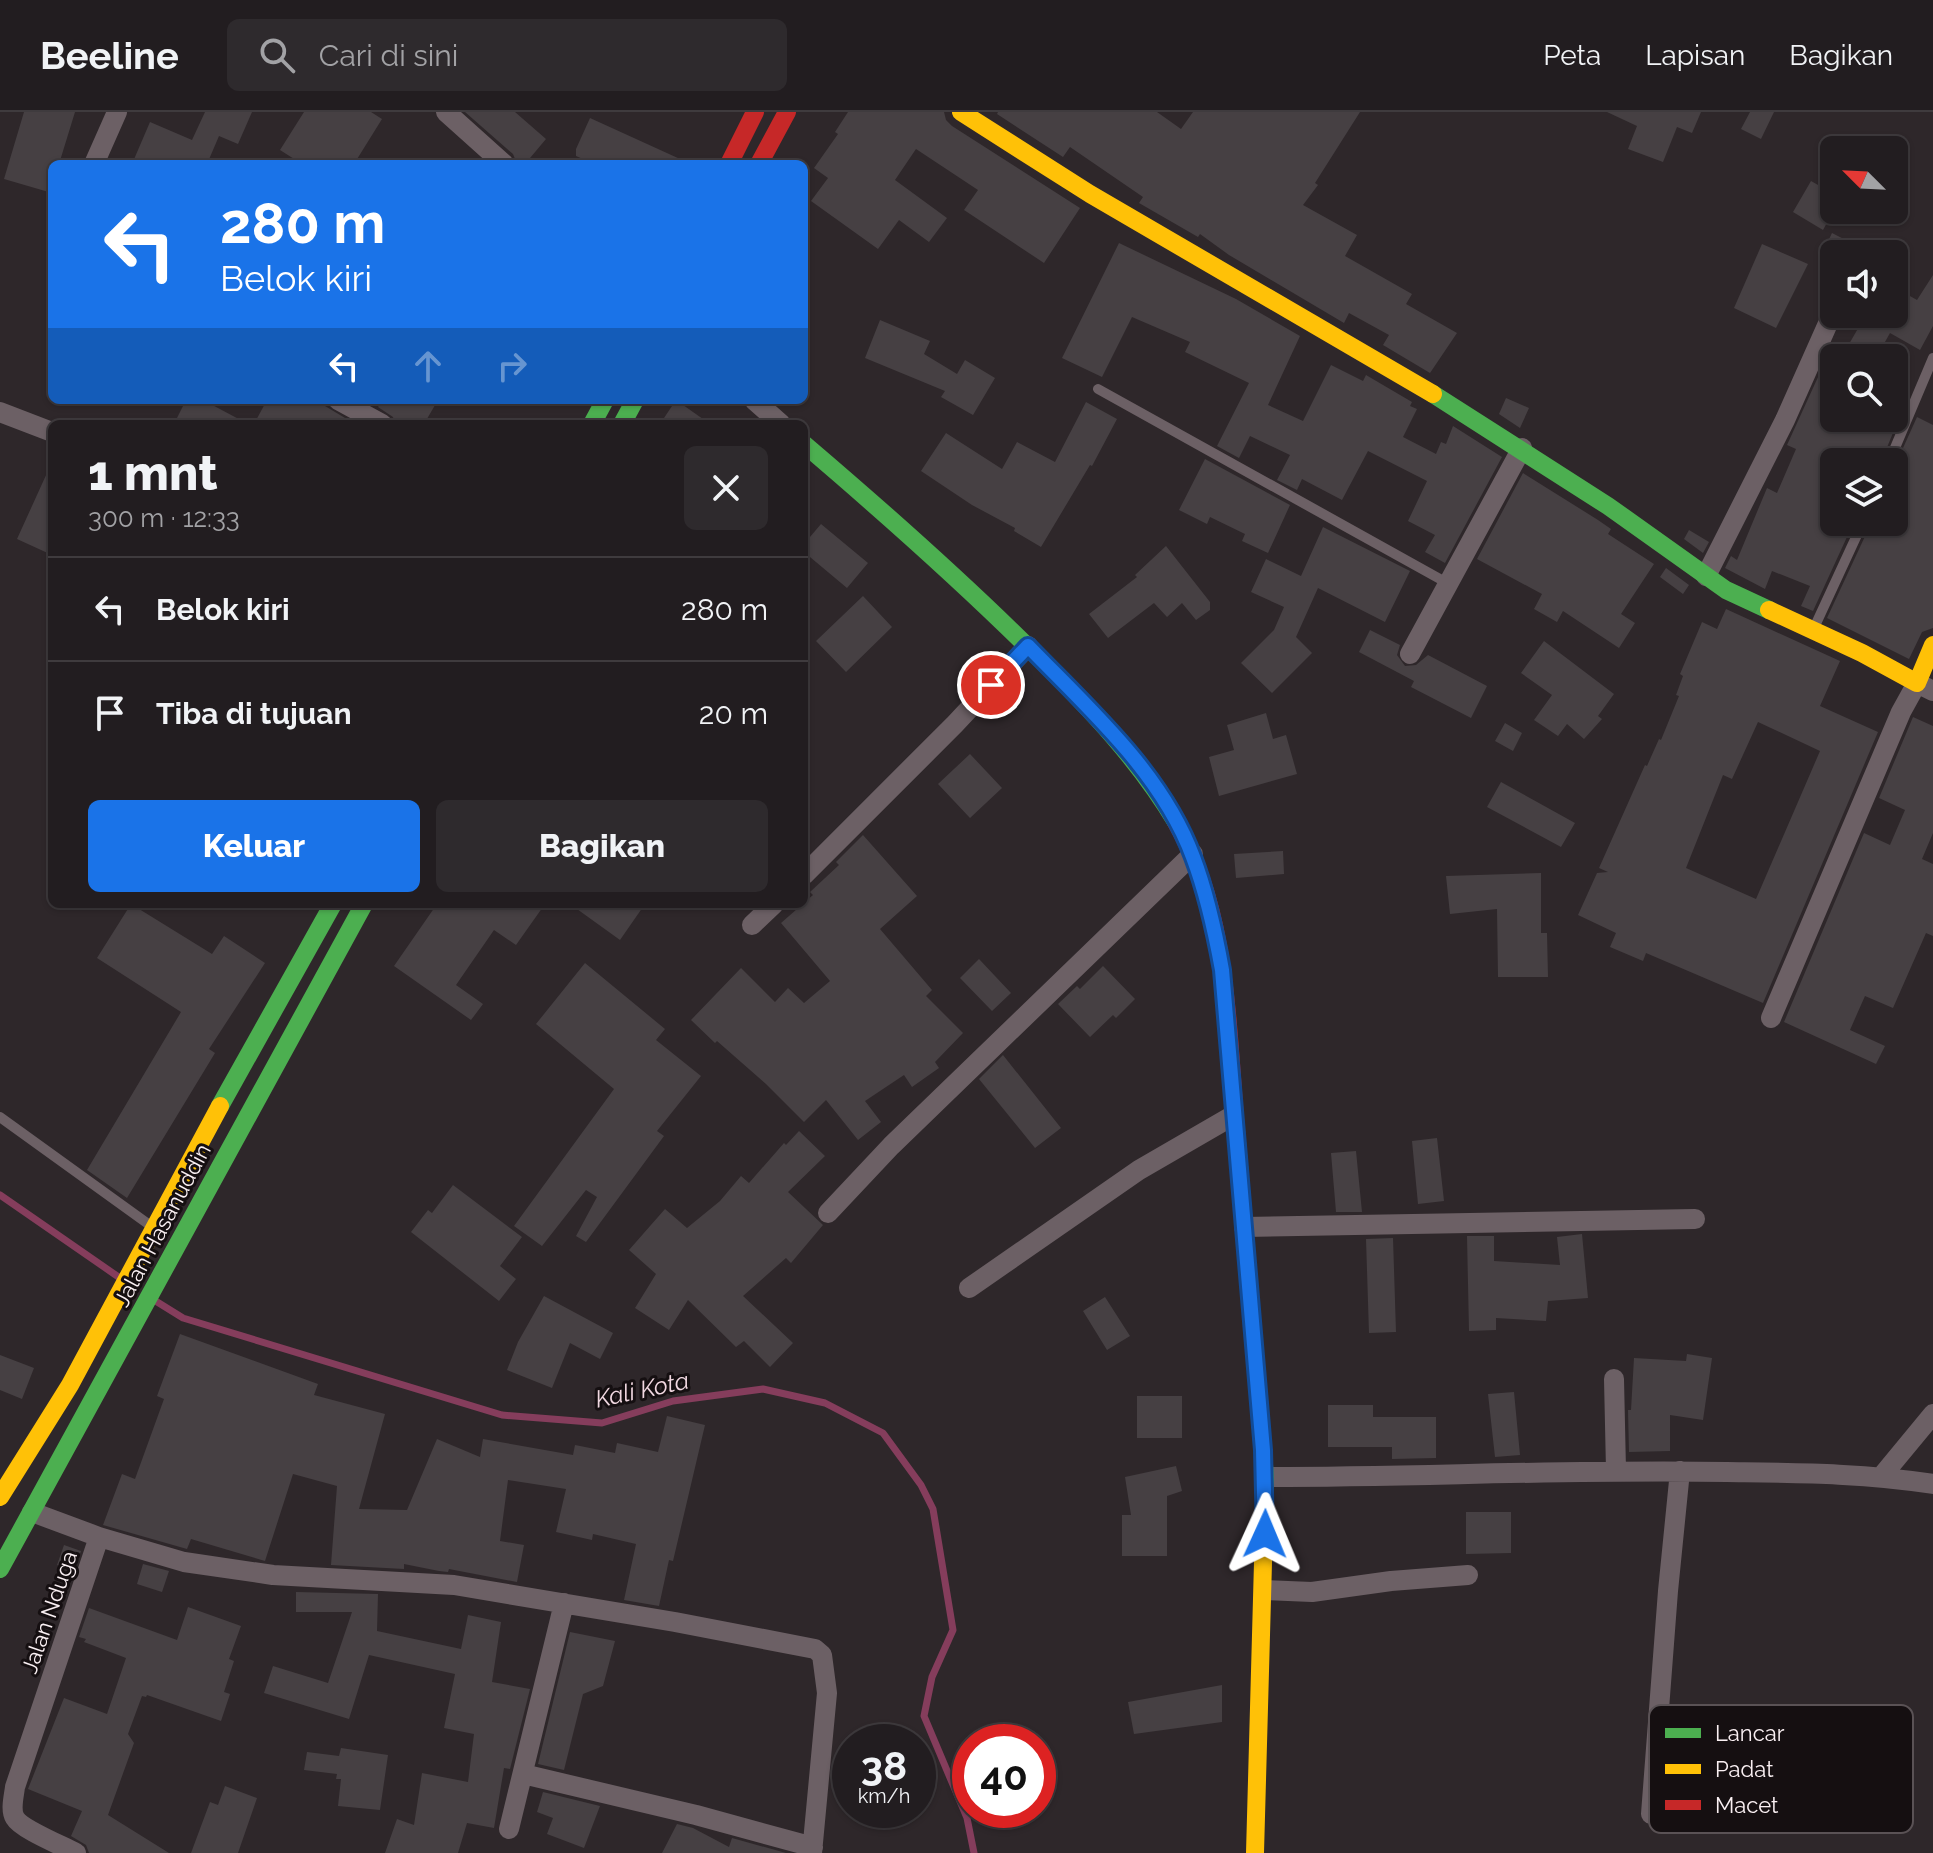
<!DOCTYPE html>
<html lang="id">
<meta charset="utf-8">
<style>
body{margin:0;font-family:Raleway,sans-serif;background:#2e2a2d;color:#f1f3f6;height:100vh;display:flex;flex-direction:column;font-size:30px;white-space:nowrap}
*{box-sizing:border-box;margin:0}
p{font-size:26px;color:#a2a2a5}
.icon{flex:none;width:44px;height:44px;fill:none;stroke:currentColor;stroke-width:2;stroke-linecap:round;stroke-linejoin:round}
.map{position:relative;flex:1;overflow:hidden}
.details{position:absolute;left:48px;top:308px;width:760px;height:488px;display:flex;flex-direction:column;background:#221d20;border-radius:12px;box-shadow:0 2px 6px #0004,0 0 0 2px #3f3b3e}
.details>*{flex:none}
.banner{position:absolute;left:48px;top:48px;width:760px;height:244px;border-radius:12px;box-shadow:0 2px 6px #0004,0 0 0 2px #3f3b3e;background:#1a73e8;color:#fff;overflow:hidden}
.needle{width:52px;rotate:294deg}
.tools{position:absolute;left:1820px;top:24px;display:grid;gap:16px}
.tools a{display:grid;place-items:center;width:88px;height:88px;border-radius:12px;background:#221d20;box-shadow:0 2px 6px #0004,0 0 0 2px #3f3b3e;font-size:40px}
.speed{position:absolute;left:832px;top:1612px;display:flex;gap:16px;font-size:40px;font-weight:700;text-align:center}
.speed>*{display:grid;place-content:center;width:104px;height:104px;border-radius:50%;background:#221d20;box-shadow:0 2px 6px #0004,0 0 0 2px #3f3b3e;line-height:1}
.speed small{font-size:20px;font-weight:400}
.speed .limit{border:12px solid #d22;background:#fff;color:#111}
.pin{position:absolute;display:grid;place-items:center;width:68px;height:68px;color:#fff;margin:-34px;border:4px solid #fff;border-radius:50%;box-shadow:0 2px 8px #0007}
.me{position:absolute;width:88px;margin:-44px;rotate:1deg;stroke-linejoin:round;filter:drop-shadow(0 0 6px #0008)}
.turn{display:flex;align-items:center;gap:28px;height:168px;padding:0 40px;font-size:36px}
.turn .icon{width:104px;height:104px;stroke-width:2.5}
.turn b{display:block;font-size:56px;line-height:68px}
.lanes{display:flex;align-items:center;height:76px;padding:0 40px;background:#0003;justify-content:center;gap:40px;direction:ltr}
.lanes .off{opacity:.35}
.round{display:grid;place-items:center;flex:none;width:84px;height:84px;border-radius:12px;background:#2e2a2d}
.overview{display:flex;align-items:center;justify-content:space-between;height:136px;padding:0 40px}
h1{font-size:48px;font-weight:800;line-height:60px}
.primary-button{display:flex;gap:16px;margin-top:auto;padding:16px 40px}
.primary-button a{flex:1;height:92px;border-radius:12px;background:#1a73e8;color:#fff;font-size:32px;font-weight:800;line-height:92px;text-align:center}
.primary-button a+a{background:#2e2a2d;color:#f1f3f6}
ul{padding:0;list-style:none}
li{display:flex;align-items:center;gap:24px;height:104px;padding:0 40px;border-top:2px solid #3f3b3e}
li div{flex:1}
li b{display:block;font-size:30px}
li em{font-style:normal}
header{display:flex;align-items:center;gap:48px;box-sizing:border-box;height:112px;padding:0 40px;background:#221d20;border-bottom:2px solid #3f3b3e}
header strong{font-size:38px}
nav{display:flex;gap:44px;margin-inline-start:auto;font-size:28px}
.search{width:560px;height:72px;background:#2e2a2d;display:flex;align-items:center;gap:20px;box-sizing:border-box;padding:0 28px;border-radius:12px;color:#a2a2a5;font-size:30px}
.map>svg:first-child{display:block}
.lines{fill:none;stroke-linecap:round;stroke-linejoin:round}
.stream{stroke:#853d5c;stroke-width:7}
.building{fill:#464043;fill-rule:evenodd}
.lane{stroke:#6c6065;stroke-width:10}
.street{stroke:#6c6065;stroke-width:20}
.fast{stroke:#4caf50;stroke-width:18}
.slow{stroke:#ffc107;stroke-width:18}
.jam{stroke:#c62828;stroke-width:18}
.route-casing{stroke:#114b97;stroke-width:20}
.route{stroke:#1a73e8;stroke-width:14}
.labels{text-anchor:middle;stroke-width:6;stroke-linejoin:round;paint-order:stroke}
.street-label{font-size:22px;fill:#faf0f3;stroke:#150f11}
.water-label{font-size:24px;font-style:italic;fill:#f1d8e1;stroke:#150f11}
.key{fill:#150f11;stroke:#5a5255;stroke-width:2}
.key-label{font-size:22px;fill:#faf0f3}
</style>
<header>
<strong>Beeline</strong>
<div class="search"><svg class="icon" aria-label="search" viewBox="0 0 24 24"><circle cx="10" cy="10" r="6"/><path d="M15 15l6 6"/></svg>Cari di sini</div>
<nav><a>Peta</a><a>Lapisan</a><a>Bagikan</a></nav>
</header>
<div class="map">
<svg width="1933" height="1741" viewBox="0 0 1933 1741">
<rect width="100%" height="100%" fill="#2e272a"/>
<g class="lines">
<path class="stream" d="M0,1083L120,1166
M154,1188L183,1206L502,1303L602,1311L673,1289L763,1277L825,1291L883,1321L921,1373L933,1397L953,1518L932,1565L924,1604L967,1706L974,1741"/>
</g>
<path class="building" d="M24,0H75L59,52H52V81L4,67Z
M205,0H252L238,32L219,24L207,52H132L150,10L192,28Z
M304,0H371L382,7L354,52H302L280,38Z
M465,0H515L546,27L525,52H517L513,42Z
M848,0H944L946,8L952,14L1080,96L1044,151L964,98L978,78L916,37L895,68L947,106L929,130L899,108L878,137L811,89L828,66L814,56L838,22L835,20Z
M998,0H1157L1181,17L1193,0H1360L1315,71L1318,73L1303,93L1357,123L1345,144L1412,182L1406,192L1457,221L1430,261L1383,233L1389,223L1349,201L1344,211L1229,143L1200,122L1198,125L1139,91L1143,85L1070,35L1063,45L997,2Z
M1607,0H1701L1692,21L1677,15L1663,50L1628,37L1637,14Z
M1750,0H1774L1761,27L1741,17Z
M590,6L691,52H594L576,44V37Z
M1811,69L1834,82V98L1823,118L1793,100Z
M1832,121L1873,142H1822Z
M1119,131L1236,187L1300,224L1268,293L1303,309L1331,253L1363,269L1366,263L1412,290L1410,294L1417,297L1403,325L1436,342L1441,330L1446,332L1453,314L1502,345L1445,451L1425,440L1435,423L1408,409L1427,369L1368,339L1342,388L1302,367L1297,378L1277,368L1290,343L1250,324L1239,346L1217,334L1249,271L1185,240L1190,230L1132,205L1102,265L1062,246Z
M1762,132L1808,152L1776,216L1734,196Z
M1933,163V214L1920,238L1890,221L1876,246H1841L1864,206L1857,202H1894V175L1917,188Z
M880,208L930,229L924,242L957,262L965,248L995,266L973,303L941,285L945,279L865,246Z
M1834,230V306H1894V295L1902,299L1881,350H1834V410L1852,414L1813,499L1801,494L1810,474L1772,459L1765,477L1725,456L1731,444L1737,448L1767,376L1777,381L1796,337L1787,333Z
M1506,286L1529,296L1520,316L1499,302Z
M186,288H203L248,312H174Z
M267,288H315L355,312H254Z
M383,288H438L424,312H395L393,305L378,295Z
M676,288L710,312H660Z
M1086,290L1117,307L1092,354L1090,353L1041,435L1014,419L1015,416L972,393L921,359L946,321L1002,357L1017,330L1055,350Z
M1917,305L1933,313V516L1922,520L1909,547L1827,506L1867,420L1869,421L1874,410H1894V356Z
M1205,347L1290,393L1268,441L1242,429L1245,422L1210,405L1207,412L1179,398Z
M52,350V443L17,427Z
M1523,361L1598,408L1611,417L1608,422L1654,452L1621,502L1635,511L1619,536L1563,499L1557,510L1534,497L1542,482L1477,447Z
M821,412L868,451L847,476L804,440V432Z
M1323,415L1410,459L1385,510L1318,476L1296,525L1312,541L1272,581L1241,551L1274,518L1284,495L1251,480L1266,447L1301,464Z
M1689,418L1709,430L1703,441L1684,427Z
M1166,434L1210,490V498L1196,508L1182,491L1167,505L1154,491L1108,526L1089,502L1137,465L1135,463Z
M1666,456L1689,473L1683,482L1660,465Z
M863,484L892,515L846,560L816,529Z
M1726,497L1840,549L1820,594L1878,620L1763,891L1646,841L1643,849L1610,835L1616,821L1578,803L1597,761L1608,760L1599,756L1645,653L1647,654L1659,627L1661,628L1679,584L1676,583L1683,564L1680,562L1702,510L1717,517ZM1758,610L1820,639L1756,787L1686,756L1723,663L1732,667Z
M1370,518L1400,533L1397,543L1405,554L1416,553L1428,543L1487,574L1471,606L1411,575L1414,569L1359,540Z
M1544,529L1614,582L1598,604L1602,607L1584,627L1567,612L1558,624L1534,608L1552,583L1521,561Z
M1266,601L1273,627L1286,623L1297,662L1219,684L1209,645L1234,638L1227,613Z
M1913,605L1933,614V721L1922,747L1933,752V824L1926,821L1893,896L1865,884L1857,902L1850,918L1885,934L1876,952L1784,910L1864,721L1890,733L1905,698L1879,686Z
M1505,611L1522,621L1513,639L1495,629Z
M970,642L1002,676L970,706L938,672Z
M1501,670L1575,711L1561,735L1487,695Z
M863,723L917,784L880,817L932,878L926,884L963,921L935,950L939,956L912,975L904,963L865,989L881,1010L858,1028L826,988L804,1010L766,972L717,929L715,931L691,908L741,856L775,890L788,876L804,891L830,869L781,811L813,783L810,780L839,753L836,750Z
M1283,739L1284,762L1236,766L1234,742Z
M1541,761V821H1547L1548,865H1498L1497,797L1450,802L1446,764Z
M131,792L212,842L224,824L265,851L209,937L215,941L127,1086L87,1058L181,900L97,846Z
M437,792H545L516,833L494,818L456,873L483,892L471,908L394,854Z
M570,792H645L620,828Z
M979,847L1011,881L992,899L960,866Z
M585,851L665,917L656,928L701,964L657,1019L664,1024L586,1130L576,1124L597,1085L586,1078L542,1134L514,1114L614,977L536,912Z
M1103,854L1135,887L1116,906L1113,903L1090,925L1058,892L1077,874L1080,877Z
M1003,943L1061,1016L1035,1036L979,967Z
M799,1019L825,1044L788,1080L823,1113L791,1151L786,1146L743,1184L793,1231L770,1255L744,1229L736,1235L688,1188L669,1218L635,1196L656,1162L629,1138L665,1097L687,1116L720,1089L741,1064L749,1071L784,1031L786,1033Z
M1437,1026L1444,1089L1418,1092L1412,1029Z
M1356,1039L1362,1100H1336L1331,1041Z
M453,1073L522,1125L500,1154L516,1167L499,1189L411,1120L428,1098L432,1101Z
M1582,1122L1588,1186L1548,1189L1546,1209L1496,1206V1218L1469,1219L1467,1124H1494V1149L1560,1153L1557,1125Z
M1393,1126L1396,1220L1369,1221L1366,1127Z
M544,1184L613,1221L600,1247L570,1231L552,1276L507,1258L518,1230Z
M1105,1185L1130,1224L1107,1238L1083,1199Z
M180,1222L318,1272L314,1283L385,1302L359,1397L407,1398L437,1327L480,1345L483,1327L573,1343L575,1333L615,1341L617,1331L658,1340L667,1304L705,1313L673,1449L669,1448L659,1494L624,1488L636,1432L593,1422L592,1428L556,1420L566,1377L508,1368L500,1429L524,1433L517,1470L449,1457L448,1460L439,1459L404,1452V1457L331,1453L337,1374L293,1362L265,1449L191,1427L187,1437L103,1413L122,1362L135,1367L164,1287L157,1284Z
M1687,1242L1712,1246L1703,1308L1670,1303V1339L1629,1340L1628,1298H1631L1634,1246L1686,1249Z
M0,1243L34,1256L22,1287L0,1278Z
M1514,1280L1520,1343L1495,1345L1488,1282Z
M1137,1284H1182V1326H1137Z
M1328,1293H1373V1305H1436V1346L1392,1347V1335H1328Z
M1176,1354L1182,1379L1167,1384V1444H1122V1403H1131L1125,1365Z
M1466,1400H1511V1441L1466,1442Z
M64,1433L81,1439L74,1458L57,1453Z
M143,1452L169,1459L162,1480L137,1472Z
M296,1480L378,1482L377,1519L461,1537L468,1503L501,1510L492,1570L530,1577L510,1657L504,1656L494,1716L467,1711L458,1741H385L397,1707L414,1713L422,1661L468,1670L474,1622L444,1616L455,1562L369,1543L349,1607L264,1581L273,1554L328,1571L352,1500H296Z
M188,1495L241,1514L229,1547L234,1549L224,1580L230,1582L221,1609L147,1583L146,1585L142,1584L128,1622L134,1631L108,1703L169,1741H89L86,1733L71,1724L82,1699L28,1677L64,1586L107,1602L126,1546L84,1530L86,1527L79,1525L89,1496L177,1528Z
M570,1520L615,1529L603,1574L583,1582L564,1658L538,1652Z
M1222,1573V1610L1134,1622L1128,1590Z
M341,1636L388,1643L380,1698L338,1694L341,1667H336L337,1662L304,1658L307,1640L339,1644Z
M225,1674L257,1686L238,1741H191L210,1690L218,1693Z
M543,1680L600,1694L584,1736L547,1722L553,1706L537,1700Z
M677,1712L693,1716L729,1735L732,1726L786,1741H662Z"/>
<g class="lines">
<path class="lane" d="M1098,277L1449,472
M1889,350L1933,246
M1814,516L1863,410
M0,1005L151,1114"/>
<path class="street" d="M446,0L504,52
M94,52L117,0
M338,288L382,312
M754,288L781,312
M0,300L52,320
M1706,464L1785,308L1834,198
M1410,542L1522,336
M804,763L955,612L1028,534
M752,813L774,792
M1771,906L1901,600L1917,571L1933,579
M828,1101L891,1034L1193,742
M1244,1115L1695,1107
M969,1176L1139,1058L1234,1003
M1614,1267L1616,1358
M1265,1365C1419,1365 1573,1357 1727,1360C1795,1361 1865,1361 1933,1372
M1881,1365L1933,1302
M32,1400L99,1425L184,1450L273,1463L454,1473L675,1510L815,1537L822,1543L827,1581L812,1741
M1264,1478L1312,1480L1391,1469L1468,1463
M523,1662L696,1703L813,1735
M1651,1702L1668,1479L1680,1359
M509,1717L564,1491
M76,1741C63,1734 21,1717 15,1706C10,1698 14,1684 15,1675L99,1425"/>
<path class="fast" d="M1433,282L1608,394L1726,478L1769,498
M592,312L605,288
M622,312L635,288
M804,332C885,401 964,471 1039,546C1090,597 1139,648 1176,710
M220,994L333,792
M1236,1018L1265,1365L1264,1414
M0,1457L364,792"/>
<path class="slow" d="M961,0L1090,82L1433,282
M1769,498L1862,541L1917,571L1933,533
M0,1385L70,1273L220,994
M1255,1741L1264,1414"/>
<path class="jam" d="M729,52L755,0
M759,52L787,0
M1176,710C1228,802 1227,914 1236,1018"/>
</g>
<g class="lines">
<defs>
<path id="route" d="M991,573L1028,534C1089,597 1162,661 1193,745C1207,782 1215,819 1222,858L1263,1338L1265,1422"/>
</defs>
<use href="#route" class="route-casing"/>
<use href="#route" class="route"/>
</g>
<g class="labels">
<g class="street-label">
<text transform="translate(162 1113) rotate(-62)" y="8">Jalan Hasanuddin</text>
<text transform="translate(49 1500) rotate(-71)" y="8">Jalan Nduga</text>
</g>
<g class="water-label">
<text transform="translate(642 1278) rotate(-12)" y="8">Kali Kota</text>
</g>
</g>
<rect x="1649" y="1593" width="264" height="128" rx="12" class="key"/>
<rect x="1665" y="1616" width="36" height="10" fill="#4caf50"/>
<rect x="1665" y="1652" width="36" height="10" fill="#ffc107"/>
<rect x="1665" y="1688" width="36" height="10" fill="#c62828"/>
<g class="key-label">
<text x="1715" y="1629">Lancar</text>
<text x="1715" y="1665">Padat</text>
<text x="1715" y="1701">Macet</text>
</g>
</svg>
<div class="tools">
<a><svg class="needle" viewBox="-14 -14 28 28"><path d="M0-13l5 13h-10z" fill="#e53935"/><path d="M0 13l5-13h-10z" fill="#a2a2a5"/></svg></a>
<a><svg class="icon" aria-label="sound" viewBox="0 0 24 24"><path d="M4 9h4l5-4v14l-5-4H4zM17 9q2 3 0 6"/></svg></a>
<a><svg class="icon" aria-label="search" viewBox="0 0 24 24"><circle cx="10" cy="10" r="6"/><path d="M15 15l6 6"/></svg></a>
<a><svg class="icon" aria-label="layers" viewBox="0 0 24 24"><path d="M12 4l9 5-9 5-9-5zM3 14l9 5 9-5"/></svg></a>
</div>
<div class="speed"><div>38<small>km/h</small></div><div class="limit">40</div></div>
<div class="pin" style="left:991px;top:573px;background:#d93025"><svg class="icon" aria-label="arrive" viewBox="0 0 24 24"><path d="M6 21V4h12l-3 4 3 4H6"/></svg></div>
<svg class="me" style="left:1265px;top:1422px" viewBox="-20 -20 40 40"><path d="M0-17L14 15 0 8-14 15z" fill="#1a73e8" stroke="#fff" stroke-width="4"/></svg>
<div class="banner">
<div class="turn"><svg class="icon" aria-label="left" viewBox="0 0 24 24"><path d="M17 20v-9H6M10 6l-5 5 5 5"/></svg><div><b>280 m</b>Belok kiri</div></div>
<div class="lanes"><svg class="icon" aria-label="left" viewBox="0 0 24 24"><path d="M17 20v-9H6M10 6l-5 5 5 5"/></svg><svg class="icon off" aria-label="ahead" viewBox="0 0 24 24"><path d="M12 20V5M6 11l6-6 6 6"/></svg><svg class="icon off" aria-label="right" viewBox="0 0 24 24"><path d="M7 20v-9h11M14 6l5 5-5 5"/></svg></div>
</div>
<section class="details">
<div class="overview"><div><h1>1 mnt</h1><p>300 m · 12:33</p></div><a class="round"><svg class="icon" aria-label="close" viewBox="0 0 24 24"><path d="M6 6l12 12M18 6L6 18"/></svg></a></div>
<ul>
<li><svg class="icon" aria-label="left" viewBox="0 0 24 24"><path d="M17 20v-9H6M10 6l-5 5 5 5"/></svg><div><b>Belok kiri</b></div><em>280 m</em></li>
<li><svg class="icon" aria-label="arrive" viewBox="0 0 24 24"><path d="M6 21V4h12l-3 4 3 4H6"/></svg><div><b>Tiba di tujuan</b></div><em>20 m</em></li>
</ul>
<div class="primary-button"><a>Keluar</a><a>Bagikan</a></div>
</section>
</div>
